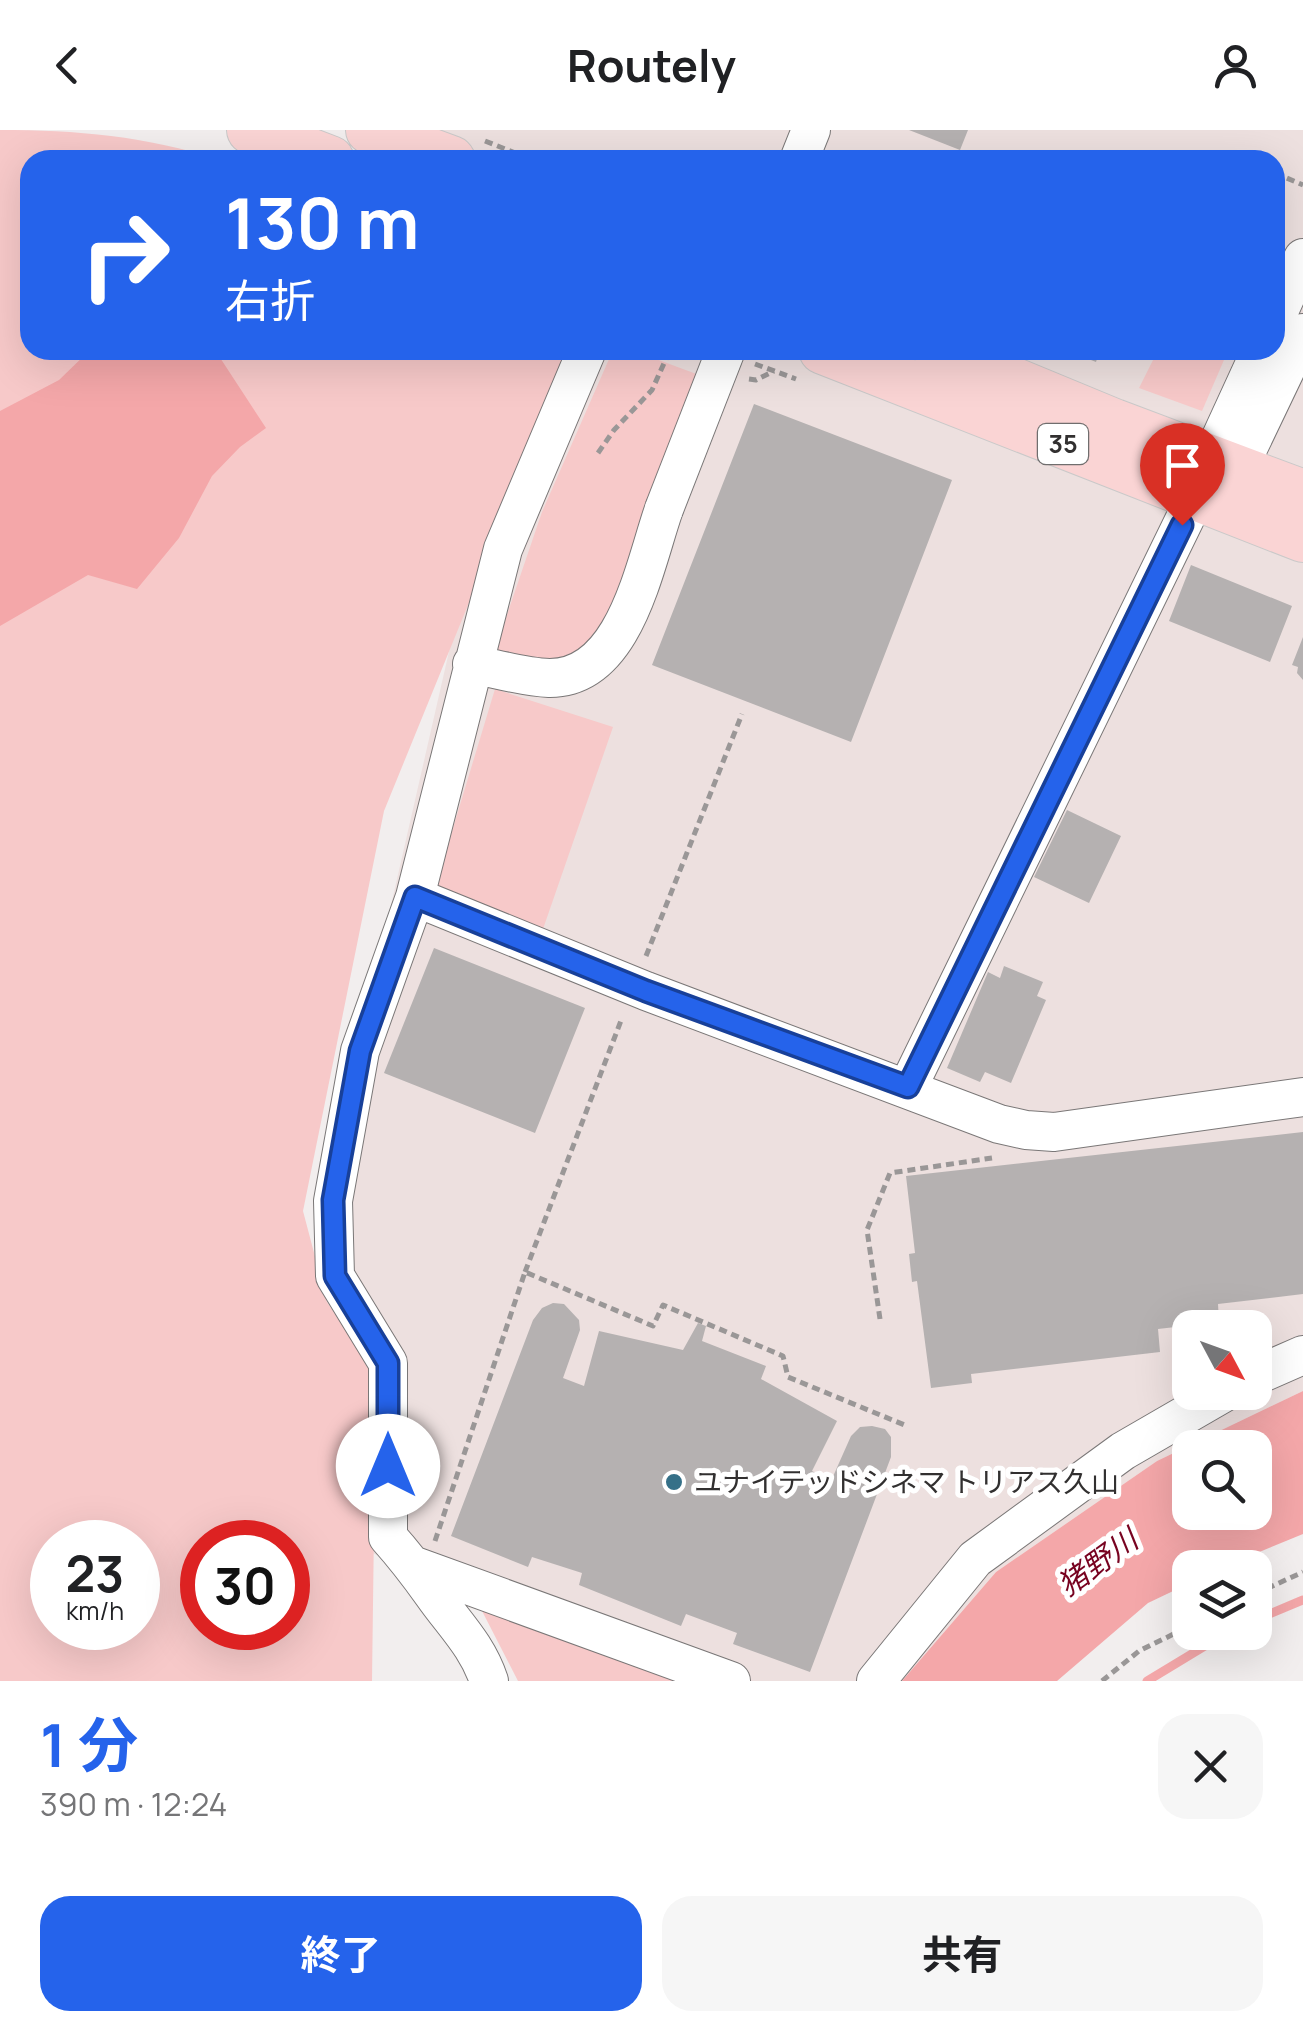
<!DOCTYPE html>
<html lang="ja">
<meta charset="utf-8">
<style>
body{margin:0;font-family:Manrope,"Noto Sans JP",sans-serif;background:#f6f6f6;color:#202124;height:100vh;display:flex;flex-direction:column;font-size:38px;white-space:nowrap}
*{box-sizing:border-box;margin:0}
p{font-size:32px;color:#757577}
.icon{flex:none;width:55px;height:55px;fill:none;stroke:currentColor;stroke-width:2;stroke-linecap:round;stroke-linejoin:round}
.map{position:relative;height:1551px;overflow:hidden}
.panel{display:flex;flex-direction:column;background:#fff;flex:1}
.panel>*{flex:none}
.hud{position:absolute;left:20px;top:20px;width:1265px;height:210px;border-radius:30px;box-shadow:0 10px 40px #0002;background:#2563eb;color:#fff;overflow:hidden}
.needle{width:65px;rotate:131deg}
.tools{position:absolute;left:1172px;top:1180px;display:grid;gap:20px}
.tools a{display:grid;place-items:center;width:100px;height:100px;border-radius:20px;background:#fff;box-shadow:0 10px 40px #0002;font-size:50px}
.speed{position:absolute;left:30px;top:1390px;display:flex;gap:20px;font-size:50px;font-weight:700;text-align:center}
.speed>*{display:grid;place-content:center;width:130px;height:130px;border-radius:50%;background:#fff;box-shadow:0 10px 40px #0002;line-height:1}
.speed small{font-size:25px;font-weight:400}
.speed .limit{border:15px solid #d22;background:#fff;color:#111}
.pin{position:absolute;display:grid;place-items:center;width:85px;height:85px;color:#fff;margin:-102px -42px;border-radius:50% 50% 50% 0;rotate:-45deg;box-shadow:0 0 10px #0007}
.pin .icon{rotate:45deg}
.me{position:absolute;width:110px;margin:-55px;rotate:0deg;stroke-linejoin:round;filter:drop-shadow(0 0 8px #0008)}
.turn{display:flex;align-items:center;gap:35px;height:210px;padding:0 40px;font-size:45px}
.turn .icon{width:130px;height:130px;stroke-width:2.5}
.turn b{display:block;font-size:70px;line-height:85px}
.round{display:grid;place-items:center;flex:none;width:105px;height:105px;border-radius:30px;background:#f6f6f6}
.overview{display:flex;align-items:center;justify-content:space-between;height:170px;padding:0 40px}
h1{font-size:60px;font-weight:700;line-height:75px;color:#2563eb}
.action{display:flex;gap:20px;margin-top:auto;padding:20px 40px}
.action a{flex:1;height:115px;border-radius:30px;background:#2563eb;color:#fff;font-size:40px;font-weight:700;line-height:115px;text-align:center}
.action a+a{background:#f6f6f6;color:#202124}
header{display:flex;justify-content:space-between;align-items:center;height:130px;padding:0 40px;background:#fff;font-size:45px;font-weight:700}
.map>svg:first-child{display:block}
.built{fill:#ede0df;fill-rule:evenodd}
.green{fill:#f7c9c9;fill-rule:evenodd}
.water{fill:#f4a7a9;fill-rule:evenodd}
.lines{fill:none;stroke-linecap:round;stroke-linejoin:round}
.stream{stroke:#f4a7a9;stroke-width:9}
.building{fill:#b5b1b1}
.minor-casing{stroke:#7a7777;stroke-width:40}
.major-casing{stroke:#cac9c9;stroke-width:50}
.path{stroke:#9a9797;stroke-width:5;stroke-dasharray:8 5;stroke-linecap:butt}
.minor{stroke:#fff;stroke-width:38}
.major{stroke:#fad4d4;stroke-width:48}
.minor-bridge-casing{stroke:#7a7777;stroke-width:40;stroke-linecap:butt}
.minor-bridge{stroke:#fff;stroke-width:38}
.route-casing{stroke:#184099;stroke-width:25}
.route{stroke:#2563eb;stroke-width:18}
.poi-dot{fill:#357088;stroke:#fff;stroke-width:4}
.labels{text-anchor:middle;stroke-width:10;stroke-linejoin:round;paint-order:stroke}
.shield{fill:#fff;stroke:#706e6e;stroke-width:2.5}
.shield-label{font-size:25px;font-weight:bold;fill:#323030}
.poi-label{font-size:28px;fill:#323030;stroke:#fff;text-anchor:start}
.water-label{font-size:30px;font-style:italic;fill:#780321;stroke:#fff}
</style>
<header><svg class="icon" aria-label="back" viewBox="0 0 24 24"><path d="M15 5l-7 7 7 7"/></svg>Routely<svg class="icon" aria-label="person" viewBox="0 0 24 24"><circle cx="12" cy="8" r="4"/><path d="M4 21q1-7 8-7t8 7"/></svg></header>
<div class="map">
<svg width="1303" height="1551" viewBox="0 0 1303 1551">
<rect width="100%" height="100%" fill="#f2eeee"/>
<path class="built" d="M385,0H1303V1261L1157,1331L996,1442L902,1551H687L372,1423L376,1244L327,1172L317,1068L389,784L477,399L560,220H1275V30H378ZM1190,1198H1255V1262H1190Z"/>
<path class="green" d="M0,0C76,0 147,6 219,30H30V220H572L384,681L303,1081L327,1172L376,1244L372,1551H0ZM52,1412H138V1498H52ZM202,1412H288V1498H202Z
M613,220H632L699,245L606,497L581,526L557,533L495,520L542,382Z
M1158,220L1227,223L1202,281L1139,258Z
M495,559L613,597L543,799L434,761Z
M481,1479L678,1551H518Z"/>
<path class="water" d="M90,220H215L266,298L240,317L212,346L179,408L137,459L88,445L0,496V281L59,250Z
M1303,1261V1404L1223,1437L1190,1438V1453L1148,1473L1057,1551H902L996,1442L1157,1331ZM1190,1318H1255V1382H1190Z"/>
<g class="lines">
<path class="stream" d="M1255,1490L1303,1470
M1147,1551L1228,1502"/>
</g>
<path class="building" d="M909,0H968L960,20Z
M1066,220H1100L1096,232Z
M754,274L952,350L851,612L652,535Z
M1191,435L1292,476L1270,532L1169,491Z
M1303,507V550L1297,543L1298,537L1292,535Z
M1067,680L1121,706L1089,773L1034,747Z
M434,818L585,878L535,1003L384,943Z
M1004,836L1043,852L1037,866L1046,870L1011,953L985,942L980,952L947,938L988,842L1000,848Z
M1303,1002V1164L1218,1174L1219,1192L1158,1199L1160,1222L971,1244L972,1253L931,1258L917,1151L912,1152L909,1124L915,1123L906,1046Z
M553,1173L564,1174L579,1190L580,1200L563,1248L584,1256L599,1201L683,1220L698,1193L706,1196L702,1211L766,1236L761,1249L837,1291L812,1341L831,1351L851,1306L860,1297L872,1296L885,1299L891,1307V1327L810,1542L733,1514L737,1503L686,1484L681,1496L579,1455L582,1443L532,1427L528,1437L451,1406L533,1190L542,1178Z"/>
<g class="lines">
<defs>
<path id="minor" d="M799,30L811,0
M1275,190L1303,128
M1211,329L1261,220
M1238,339L1303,203
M472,534C497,539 524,547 549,548C625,549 644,436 664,379
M415,767L646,861L999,994L1026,1000L1054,1002L1303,967
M908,957L1196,366
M1255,1246L1303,1225
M415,1436L731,1551
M489,1551C477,1515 454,1494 433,1464C418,1443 405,1426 388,1407V1233L335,1146L333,1071L360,921L415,767L503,419L587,220
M876,1551L975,1429L1123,1321L1225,1262"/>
<path id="major" d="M251,0L330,30
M370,0L451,30
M823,220L1303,408
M937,220L1114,293L1303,364"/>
</defs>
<use href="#minor" class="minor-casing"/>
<use href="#major" class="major-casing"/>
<path class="path" d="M485,11L533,30
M1275,43L1303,55
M755,234L796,249
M749,249L756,250L774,241
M598,323L614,300L652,260L670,220
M646,826L742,584
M525,1142L622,888
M880,1189L867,1100L890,1043L992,1028
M435,1411L525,1142L653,1196L663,1175L783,1226L788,1247L907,1296
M1255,1464L1303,1442
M1102,1551L1139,1521L1190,1496"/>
<use href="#minor" class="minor"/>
<use href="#major" class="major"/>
<defs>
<path id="minor-bridge" d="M664,379L726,220"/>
</defs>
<use href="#minor-bridge" class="minor-bridge-casing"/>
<use href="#minor-bridge" class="minor-bridge"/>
</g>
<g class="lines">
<defs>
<path id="route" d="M388,1336V1233L335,1146L333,1070L360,921L415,767L646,861L908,957L1182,395"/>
</defs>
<use href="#route" class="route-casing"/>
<use href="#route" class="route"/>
</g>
<circle class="poi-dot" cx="674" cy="1352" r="10"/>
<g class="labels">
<rect class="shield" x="1038" y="294" width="50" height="40" rx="8"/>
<g class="shield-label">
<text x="1063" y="323">35</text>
</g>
<g class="poi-label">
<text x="694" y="1362">ユナイテッドシネマ トリアス久山</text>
</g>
<g class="water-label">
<text transform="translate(1098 1433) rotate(-36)" y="10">猪野川</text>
</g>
</g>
</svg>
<div class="tools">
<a><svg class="needle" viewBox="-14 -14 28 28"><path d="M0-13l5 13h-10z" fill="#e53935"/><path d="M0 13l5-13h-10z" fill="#757577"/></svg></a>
<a><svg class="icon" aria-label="search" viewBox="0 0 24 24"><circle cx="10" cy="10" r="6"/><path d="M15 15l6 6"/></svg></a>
<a><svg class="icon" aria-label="layers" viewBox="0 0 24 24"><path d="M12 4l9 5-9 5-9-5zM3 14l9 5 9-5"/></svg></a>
</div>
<div class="speed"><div>23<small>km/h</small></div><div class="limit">30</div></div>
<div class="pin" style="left:1182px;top:395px;background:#d93025"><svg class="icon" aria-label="arrive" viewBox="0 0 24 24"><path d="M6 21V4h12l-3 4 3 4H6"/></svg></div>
<svg class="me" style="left:388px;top:1336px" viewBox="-20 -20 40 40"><circle r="19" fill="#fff"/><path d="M0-13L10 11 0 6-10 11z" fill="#2563eb"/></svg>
<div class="hud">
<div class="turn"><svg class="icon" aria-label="right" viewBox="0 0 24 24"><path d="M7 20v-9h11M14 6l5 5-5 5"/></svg><div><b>130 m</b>右折</div></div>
</div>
</div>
<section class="panel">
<div class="overview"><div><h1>1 分</h1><p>390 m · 12:24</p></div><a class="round"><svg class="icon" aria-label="close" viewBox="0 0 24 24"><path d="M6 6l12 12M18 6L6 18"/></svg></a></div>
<div class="action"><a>終了</a><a>共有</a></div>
</section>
